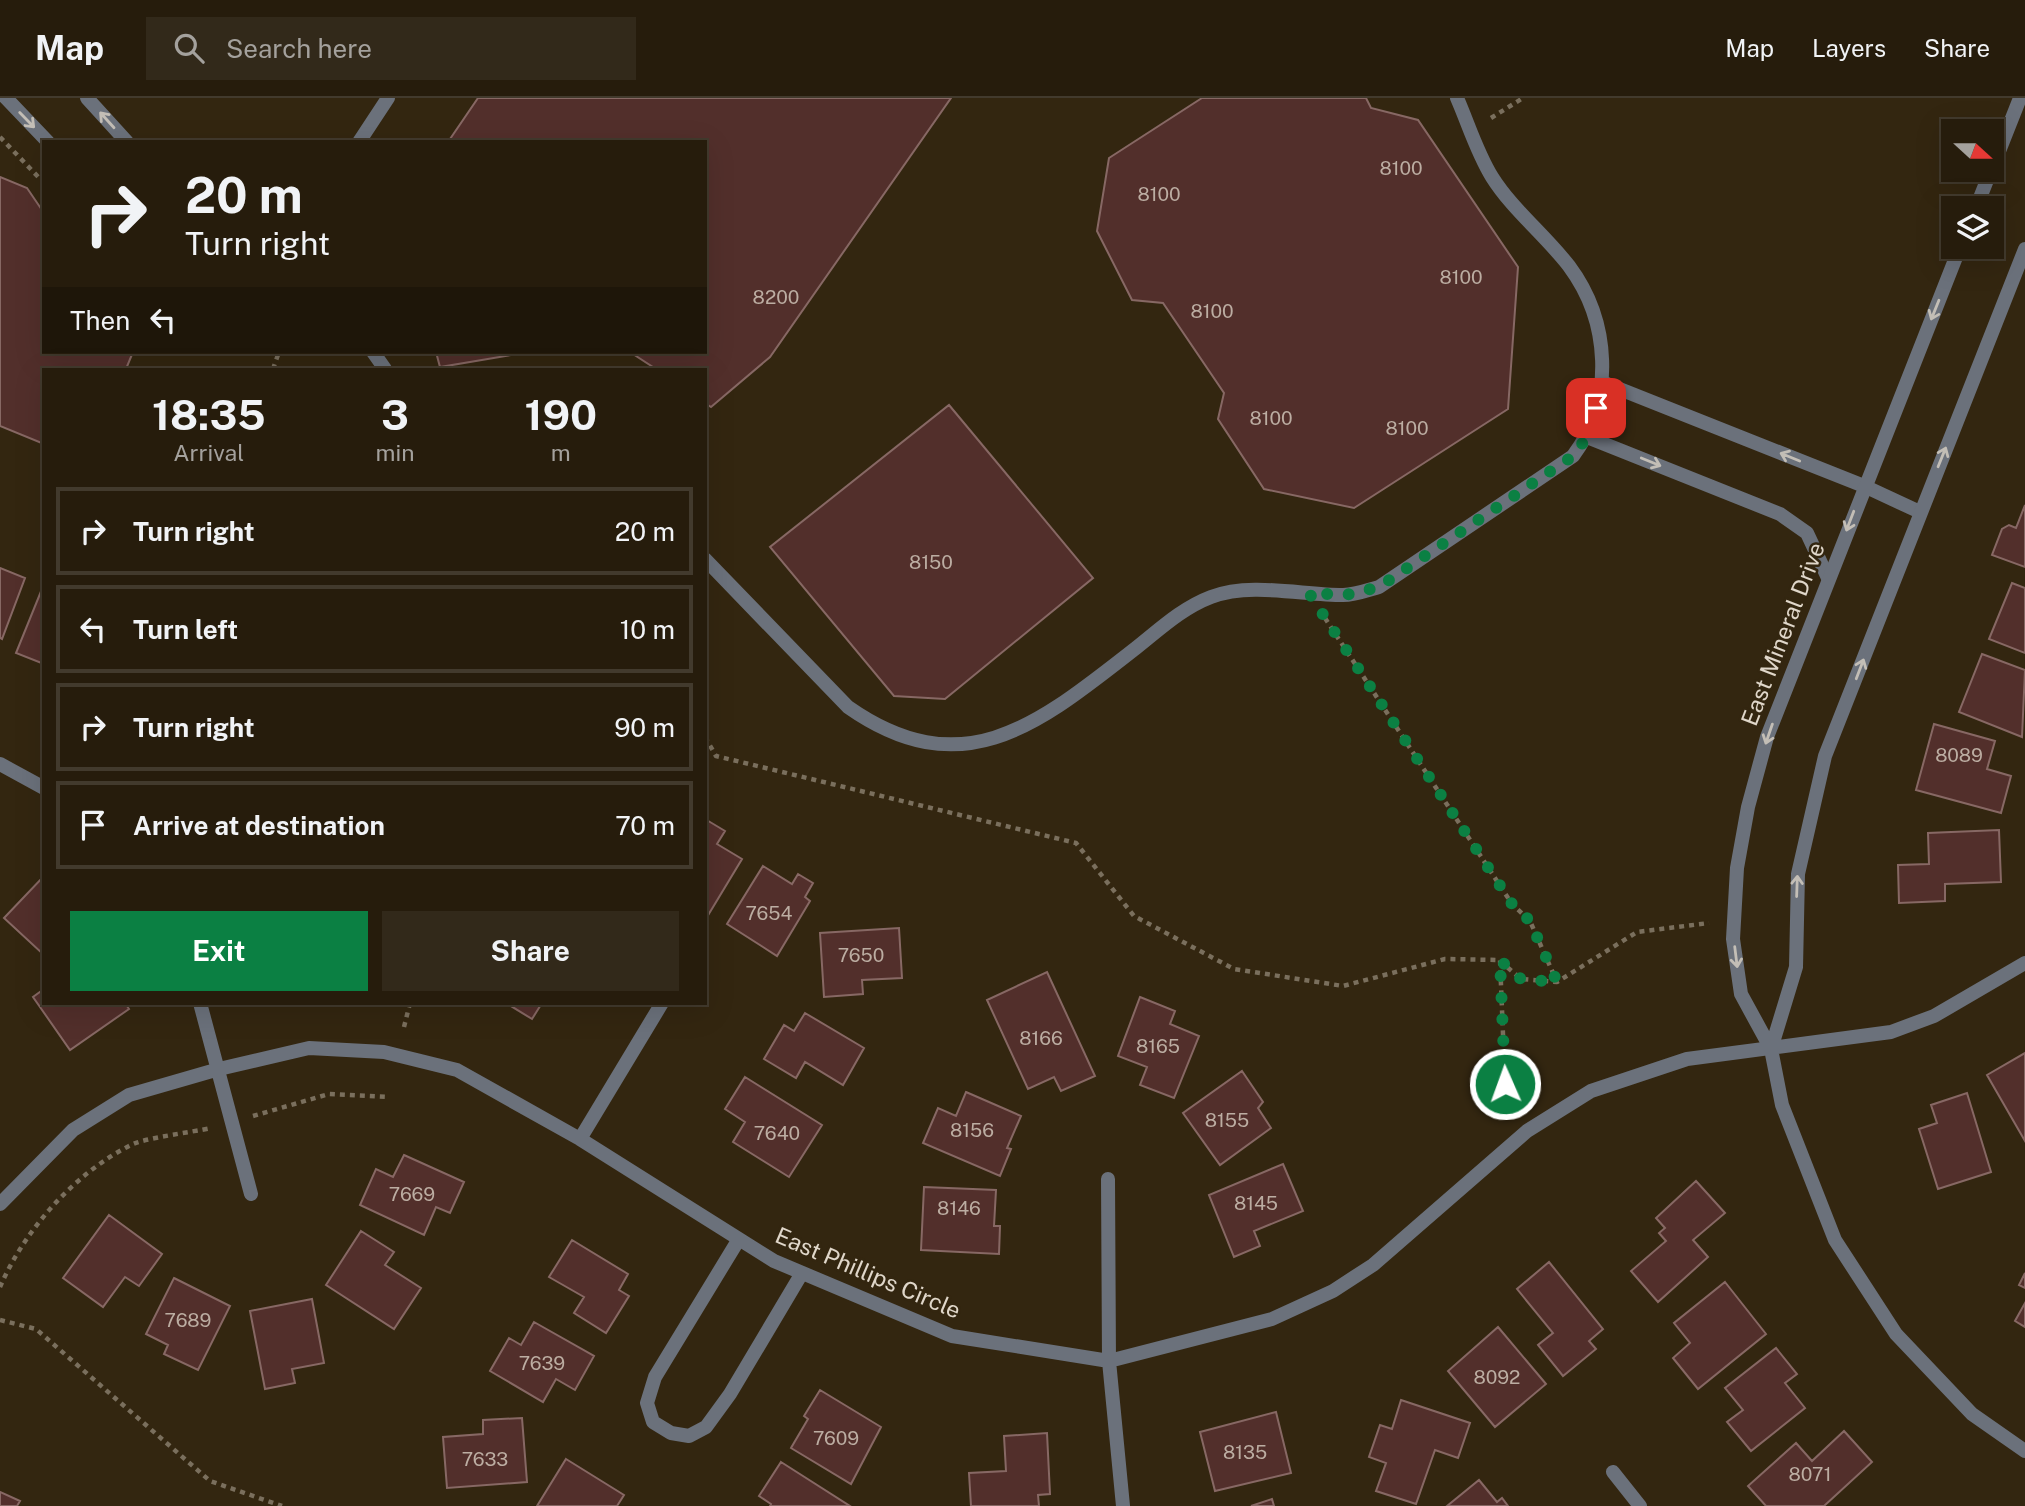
<!DOCTYPE html>
<style>
body{margin:0;font-family:"Public Sans",sans-serif;background:#32291a;color:#f1f3f6;height:100vh;display:flex;flex-direction:column;font-size:26px;white-space:nowrap}
*{box-sizing:border-box;margin:0}
p{font-size:23px;color:#a4a19d}
.icon{flex:none;width:38px;height:38px;fill:none;stroke:currentColor;stroke-width:2;stroke-linecap:round;stroke-linejoin:round}
.map{position:relative;flex:1;overflow:hidden}
.details{position:absolute;left:42px;top:270px;width:665px;height:637px;display:flex;flex-direction:column;background:#261c0c;border-radius:0px;box-shadow:0 7px 28px #0002,0 0 0 2px #423a2d}
.details>*{flex:none}
.hud{position:absolute;left:42px;top:42px;width:665px;height:214px;border-radius:0px;box-shadow:0 7px 28px #0002,0 0 0 2px #423a2d;background:#261c0c;color:#f1f3f6;overflow:hidden}
.needle{width:46px;rotate:111deg}
.controls{position:absolute;left:1941px;top:21px;display:grid;gap:14px}
.controls a{display:grid;place-items:center;width:63px;height:63px;border-radius:0px;background:#261c0c;box-shadow:0 7px 28px #0002,0 0 0 2px #423a2d;font-size:35px}
.pin{position:absolute;display:grid;place-items:center;width:60px;height:60px;color:#fff;margin:-30px;border-radius:14px;box-shadow:0 4px 10px #0006}
.me{position:absolute;width:77px;margin:-38px;rotate:358deg;stroke-linejoin:round;filter:drop-shadow(0 0 5px #0008)}
.turn{display:flex;align-items:center;gap:24px;height:147px;padding:0 28px;font-size:32px}
.turn .icon{width:91px;height:91px;stroke-width:2.5}
.turn b{display:block;font-size:49px;line-height:60px}
.then{display:flex;align-items:center;height:66px;padding:0 28px;background:#0003;gap:14px;font-size:26px}
.eta{display:flex;justify-content:space-evenly;align-items:center;height:119px;text-align:center}
.eta b{font-size:42px;font-weight:700;line-height:49px}
.action{display:flex;gap:14px;margin-top:auto;padding:14px 28px}
.action a{flex:1;height:80px;border-radius:0px;background:#0b8043;color:#fff;font-size:28px;font-weight:700;line-height:80px;text-align:center}
.action a+a{background:#32291a;color:#f1f3f6}
ul{padding:0;list-style:none}
li{display:flex;align-items:center;gap:21px;height:88px;margin:0 14px 10px;padding:0 14px;border:4px solid #423a2d;border-radius:0px}
li div{flex:1}
li b{display:block;font-size:26px}
li em{font-style:normal}
header{display:flex;align-items:center;gap:42px;box-sizing:border-box;height:98px;padding:0 35px;background:#261c0c;border-bottom:2px solid #423a2d}
header strong{font-size:33px}
nav{display:flex;gap:38px;margin-inline-start:auto;font-size:24px}
.search{width:490px;height:63px;background:#32291a;display:flex;align-items:center;gap:18px;box-sizing:border-box;padding:0 24px;border-radius:0px;color:#a4a19d;font-size:26px}
.map>svg:first-child{display:block}
.building{fill:#522f2b;stroke:#876864;stroke-width:2}
.lines{fill:none;stroke-linecap:round;stroke-linejoin:round}
.path{stroke:#7a6f5d;stroke-width:4.5;stroke-dasharray:5 5;stroke-linecap:butt}
.service{stroke:#6b717b;stroke-width:14}
.minor{stroke:#6b717b;stroke-width:14}
.oneway{stroke:#c3beb6}
.route{stroke:#0b8043;stroke-width:12;stroke-dasharray:0 21.6}
.labels{text-anchor:middle;stroke-width:5;stroke-linejoin:round;paint-order:stroke}
.number-label{font-size:19px;fill:#bcada2}
.street-label{font-size:23px;fill:#e0d7ca;stroke:#332610}
</style>
<header>
<strong>Map</strong>
<div class="search"><svg class="icon" aria-label="search" viewBox="0 0 24 24"><circle cx="10" cy="10" r="6"/><path d="M15 15l6 6"/></svg>Search here</div>
<nav><a>Map</a><a>Layers</a><a>Share</a></nav>
</header>
<div class="map">
<svg width="2025" height="1408" viewBox="0 0 2025 1408">
<rect width="100%" height="100%" fill="#332610"/>
<path class="building" d="M478,0H951L770,259L711,309L705,305V271H656L630,254H705V44H448Z
M1202,0H1366L1371,10L1418,22L1518,169L1508,311L1354,410L1264,391L1218,321L1224,295L1163,205L1132,202L1097,133L1109,60Z
M0,79L27,90L44,115V254H133L126,271H44V346L0,328Z
M436,254H529L440,269Z
M949,307L1093,480L945,601L894,598L770,449Z
M2025,407V469L1992,457L2002,431L2009,427L2016,430Z
M0,470L25,480L2,541L0,540Z
M2012,485L2025,490V555L1989,541Z
M44,486V566L16,555Z
M1982,556L2025,572L2022,639L1959,614Z
M1934,626L1995,643L1987,671L2011,678L2001,715L1916,692Z
M705,721L725,733L717,746L742,761L707,819Z
M1999,732L2001,784L1945,786V803L1899,805L1898,767L1929,766L1928,735Z
M763,768L792,786L798,776L813,785L805,799L810,803L777,858L727,826Z
M44,778V857L4,820Z
M899,830L902,880L862,882L863,896L824,899L820,835Z
M1047,874L1095,978L1061,993L1054,979L1028,991L987,902Z
M44,891V905H125L129,911L70,952L33,899Z
M1140,899L1175,913L1170,926L1199,938L1174,1000L1140,987L1147,969L1118,958Z
M506,905H542L532,921Z
M805,915L864,950L843,987L805,964L796,980L764,961L784,927L794,933Z
M2025,955V1043L1987,977Z
M1242,973L1263,1004L1258,1010L1271,1030L1220,1067L1183,1015Z
M745,979L822,1027L789,1079L733,1044L745,1024L725,1011Z
M966,994L1021,1018L1007,1050L1011,1051L1000,1078L923,1045L938,1010L956,1018Z
M1967,995L1991,1074L1938,1091L1919,1031L1937,1025L1931,1007Z
M404,1057L464,1084L450,1115L436,1109L424,1137L360,1107L376,1071L393,1079Z
M1283,1066L1303,1113L1254,1133L1260,1148L1234,1159L1209,1097Z
M1696,1083L1725,1115L1693,1142L1708,1159L1658,1204L1631,1173L1666,1143L1659,1135L1665,1130L1656,1120Z
M924,1089L996,1092L994,1128H1000L999,1156L921,1152Z
M109,1117L162,1156L139,1188L125,1179L103,1209L63,1180Z
M361,1133L394,1154L385,1167L421,1190L394,1231L326,1187Z
M572,1142L628,1176L619,1192L629,1198L606,1235L574,1215L584,1199L549,1179Z
M1549,1164L1603,1231L1589,1243L1596,1251L1563,1278L1538,1247L1553,1235L1517,1191Z
M2025,1175V1190L2019,1187Z
M174,1180L230,1208L198,1272L164,1256L168,1247L146,1236Z
M1725,1184L1766,1236L1698,1291L1673,1260L1690,1245L1674,1225Z
M312,1201L324,1265L292,1271L295,1285L265,1291L250,1213Z
M2025,1205V1229L2015,1223Z
M534,1224L594,1258L575,1292L556,1281L543,1304L490,1273L509,1240L521,1247Z
M1498,1229L1546,1286L1495,1329L1448,1273Z
M1776,1250L1797,1276L1785,1285L1805,1310L1751,1353L1727,1324L1743,1312L1725,1290Z
M820,1292L881,1329L851,1386L791,1350L808,1321L804,1318Z
M1401,1302L1470,1325L1458,1360L1435,1352L1416,1406L1376,1393L1386,1365L1369,1359L1380,1327L1392,1331Z
M1276,1314L1291,1375L1215,1393L1200,1334Z
M522,1320L527,1384L447,1390L443,1339L483,1336V1322Z
M1844,1333L1872,1364L1824,1408H1766L1748,1388L1796,1345L1812,1363Z
M1047,1335L1050,1396L1038,1397L1039,1408H971L969,1375L1006,1373L1004,1338Z
M566,1361L624,1397L617,1408H537Z
M781,1364L850,1408H770L771,1406L759,1398Z
M1479,1382L1497,1404L1502,1400L1508,1408H1447Z
M0,1394L20,1403L17,1408H0Z
M1272,1401L1274,1408H1251Z"/>
<g class="lines">
<path class="path" d="M1491,20L1523,0
M0,39L44,85
M273,271L279,254
M1325,520L1512,806L1530,823L1557,884L1637,834L1709,825
M705,639L716,658L1076,745L1134,818L1234,871L1343,888L1445,861L1500,862L1505,986
M1500,863L1521,881L1557,884
M404,929L410,905
M253,1018L329,996L389,999
M0,1189C25,1131 75,1075 131,1047C144,1040 193,1034 211,1030
M0,1222L36,1231L210,1383L282,1408"/>
<path class="service" d="M6,0L48,44
M87,0L127,44
M359,44L388,0
M373,254L385,271
M1602,284L1864,388L1920,414
M1587,339L1780,416L1807,435L1828,480
M705,461L848,609C965,691 1042,623 1136,550C1160,531 1182,510 1211,499C1251,484 1301,497 1343,497C1355,497 1368,492 1379,489L1573,358C1615,302 1610,223 1569,168C1545,137 1512,111 1492,79C1477,55 1468,25 1457,0"/>
<path class="minor" d="M1992,71L2020,0
M1976,110L1991,72
M1960,149L1767,639L1748,709L1737,770L1733,841L1741,896L1771,951L1782,1007L1835,1142L1896,1236L1972,1316L2025,1353
M0,666L44,690
M200,905L251,1096
M1771,951L1796,869L1798,776L1825,658L2025,151
M580,1041L662,905
M1108,1081L1109,1263L1123,1408
M0,1106L73,1032L129,997L219,971L309,950L384,954L457,972L580,1041L774,1163L952,1238L1109,1263L1272,1221L1333,1193L1373,1167L1527,1033L1591,993L1687,961L1891,934L1934,918L2025,865
M739,1141L655,1279L647,1305L653,1324L671,1335L689,1338L706,1329L730,1296L802,1175
M1613,1374L1640,1408"/>
</g>
<defs><path id="oneway-shaft" d="M-6 0H5M1.5-3L5.5 0L1.5 3" fill="none" stroke-width="1.6" stroke-linecap="round" stroke-linejoin="round" transform="scale(1.75)"/></defs>
<g class="oneway">
<use href="#oneway-shaft" transform="translate(27 22) rotate(46)"/>
<use href="#oneway-shaft" transform="translate(107 22) rotate(-132)"/>
<use href="#oneway-shaft" transform="translate(1935 212) rotate(112)"/>
<use href="#oneway-shaft" transform="translate(1790 359) rotate(-158)"/>
<use href="#oneway-shaft" transform="translate(1942 359) rotate(-68)"/>
<use href="#oneway-shaft" transform="translate(1651 364) rotate(22)"/>
<use href="#oneway-shaft" transform="translate(1850 423) rotate(111)"/>
<use href="#oneway-shaft" transform="translate(1860 571) rotate(-69)"/>
<use href="#oneway-shaft" transform="translate(1769 636) rotate(109)"/>
<use href="#oneway-shaft" transform="translate(1797 788) rotate(-88)"/>
<use href="#oneway-shaft" transform="translate(1736 859) rotate(83)"/>
</g>
<g class="lines">
<path class="route" d="M1505,986L1500,862L1521,881L1557,884L1530,823L1512,806L1309,495L1346,497L1379,489L1573,358L1587,339L1596,310"/>
</g>
<g class="labels">
<g class="number-label">
<text x="1401" y="77">8100</text>
<text x="1159" y="103">8100</text>
<text x="1461" y="186">8100</text>
<text x="776" y="206">8200</text>
<text x="1212" y="220">8100</text>
<text x="1271" y="327">8100</text>
<text x="1407" y="337">8100</text>
<text x="931" y="471">8150</text>
<text x="1959" y="664">8089</text>
<text x="769" y="822">7654</text>
<text x="861" y="864">7650</text>
<text x="1041" y="947">8166</text>
<text x="1158" y="955">8165</text>
<text x="1227" y="1029">8155</text>
<text x="972" y="1039">8156</text>
<text x="777" y="1042">7640</text>
<text x="412" y="1103">7669</text>
<text x="1256" y="1112">8145</text>
<text x="959" y="1117">8146</text>
<text x="188" y="1229">7689</text>
<text x="542" y="1272">7639</text>
<text x="1497" y="1286">8092</text>
<text x="836" y="1347">7609</text>
<text x="1245" y="1361">8135</text>
<text x="485" y="1368">7633</text>
<text x="1810" y="1383">8071</text>
</g>
<g class="street-label">
<text transform="translate(1783 536) rotate(-69)" y="8">East Mineral Drive</text>
<text transform="translate(868 1175) rotate(23)" y="8">East Phillips Circle</text>
</g>
</g>
</svg>
<div class="controls">
<a><svg class="needle" viewBox="-14 -14 28 28"><path d="M0-13l5 13h-10z" fill="#e53935"/><path d="M0 13l5-13h-10z" fill="#a4a19d"/></svg></a>
<a><svg class="icon" aria-label="layers" viewBox="0 0 24 24"><path d="M12 4l9 5-9 5-9-5zM3 14l9 5 9-5"/></svg></a>
</div>
<div class="pin" style="left:1596px;top:310px;background:#d93025"><svg class="icon" aria-label="arrive" viewBox="0 0 24 24"><path d="M6 21V4h12l-3 4 3 4H6"/></svg></div>
<svg class="me" style="left:1505px;top:986px" viewBox="-20 -20 40 40"><circle r="17" fill="#0b8043" stroke="#fff" stroke-width="3"/><path d="M0-11L8 9 0 5-8 9z" fill="#fff"/></svg>
<div class="hud">
<div class="turn"><svg class="icon" aria-label="right" viewBox="0 0 24 24"><path d="M7 20v-9h11M14 6l5 5-5 5"/></svg><div><b>20 m</b>Turn right</div></div>
<div class="then">Then<svg class="icon" aria-label="left" viewBox="0 0 24 24"><path d="M17 20v-9H6M10 6l-5 5 5 5"/></svg></div>
</div>
<section class="details">
<div class="eta">
<div><b>18:35</b><p>Arrival</p></div>
<div><b>3</b><p>min</p></div>
<div><b>190</b><p>m</p></div>
</div>
<ul>
<li><svg class="icon" aria-label="right" viewBox="0 0 24 24"><path d="M7 20v-9h11M14 6l5 5-5 5"/></svg><div><b>Turn right</b></div><em>20 m</em></li>
<li><svg class="icon" aria-label="left" viewBox="0 0 24 24"><path d="M17 20v-9H6M10 6l-5 5 5 5"/></svg><div><b>Turn left</b></div><em>10 m</em></li>
<li><svg class="icon" aria-label="right" viewBox="0 0 24 24"><path d="M7 20v-9h11M14 6l5 5-5 5"/></svg><div><b>Turn right</b></div><em>90 m</em></li>
<li><svg class="icon" aria-label="arrive" viewBox="0 0 24 24"><path d="M6 21V4h12l-3 4 3 4H6"/></svg><div><b>Arrive at destination</b></div><em>70 m</em></li>
</ul>
<div class="action"><a>Exit</a><a>Share</a></div>
</section>
</div>
